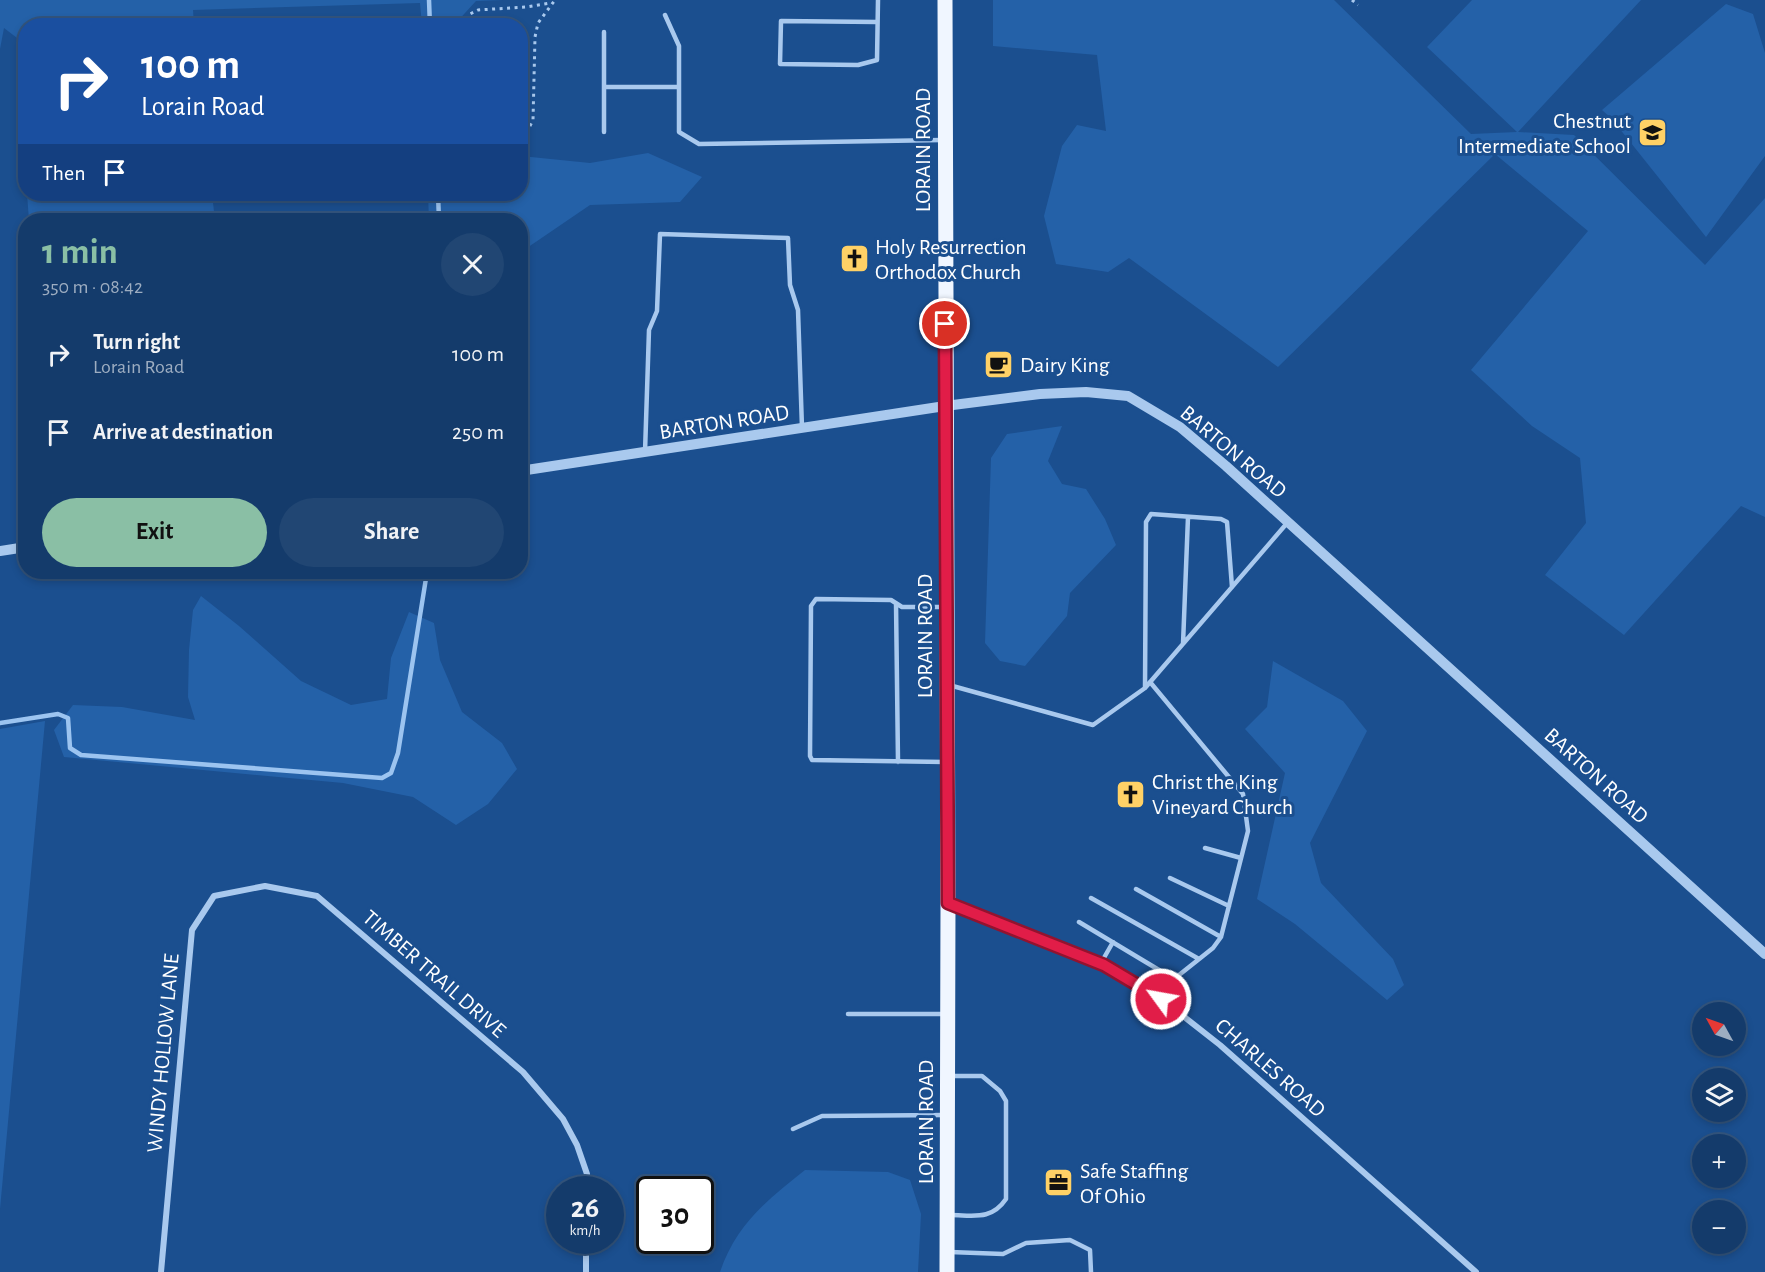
<!DOCTYPE html>
<meta charset="utf-8">
<style>
body{margin:0;font-family:"Alegreya Sans",sans-serif;background:#214673;color:#f1f3f6;height:100vh;display:flex;flex-direction:column;font-size:22px;white-space:nowrap}
*{box-sizing:border-box;margin:0}
p{font-size:20px;color:#9dadc1}
.icon{flex:none;width:33px;height:33px;fill:none;stroke:currentColor;stroke-width:2;stroke-linecap:round;stroke-linejoin:round}
.map{position:relative;flex:1;overflow:hidden}
.sheet{position:absolute;left:18px;top:213px;width:510px;height:366px;display:flex;flex-direction:column;background:#143b6b;border-radius:24px;box-shadow:0 3px 9px #0003,0 0 0 2px #33557e}
.sheet>*{flex:none}
.top-card{position:absolute;left:18px;top:18px;width:510px;height:183px;border-radius:24px;box-shadow:0 3px 9px #0003,0 0 0 2px #33557e;background:#1a4fa0;color:#fff;overflow:hidden}
.needle{width:39px;rotate:310deg}
.controls{position:absolute;left:1692px;top:1002px;display:grid;gap:12px}
.controls a{display:grid;place-items:center;width:54px;height:54px;border-radius:50%;background:#143b6b;box-shadow:0 3px 9px #0003,0 0 0 2px #33557e;font-size:30px}
.speed{position:absolute;left:546px;top:1176px;display:flex;gap:12px;font-size:30px;font-weight:700;text-align:center}
.speed>*{display:grid;place-content:center;width:78px;height:78px;border-radius:50%;background:#143b6b;box-shadow:0 3px 9px #0003,0 0 0 2px #33557e;line-height:1}
.speed small{font-size:15px;font-weight:400}
.speed .limit{border:3px solid #111;border-radius:9px;background:#fff;color:#111}
.pin{position:absolute;display:grid;place-items:center;width:51px;height:51px;color:#fff;margin:-26px;border:3px solid #fff;border-radius:50%;box-shadow:0 2px 6px #0007}
.me{position:absolute;width:66px;margin:-33px;rotate:302deg;stroke-linejoin:round;filter:drop-shadow(0 0 4px #0008)}
.turn{display:flex;align-items:center;gap:21px;height:126px;padding:0 24px;font-size:27px}
.turn .icon{width:78px;height:78px;stroke-width:2.5}
.turn b{display:block;font-size:42px;line-height:51px}
.then{display:flex;align-items:center;height:57px;padding:0 24px;background:#0003;gap:12px;font-size:22px}
.round{display:grid;place-items:center;flex:none;width:63px;height:63px;border-radius:32px;background:#214673}
.overview{display:flex;align-items:center;justify-content:space-between;height:102px;padding:0 24px}
h1{font-size:36px;font-weight:700;line-height:45px;color:#8abfa5}
.action{display:flex;gap:12px;margin-top:auto;padding:12px 24px}
.action a{flex:1;height:69px;border-radius:36px;background:#8abfa5;color:#111;font-size:24px;font-weight:700;line-height:69px;text-align:center}
.action a+a{background:#214673;color:#f1f3f6}
ul{padding:0;list-style:none}
li{display:flex;align-items:center;gap:18px;height:78px;padding:0 24px}
li div{flex:1}
li b{display:block;font-size:22px}
li em{font-style:normal}
.map>svg:first-child{display:block}
.green{fill:#2461a8}
.lines{fill:none;stroke-linecap:round;stroke-linejoin:round}
.stream{stroke:#9cc4f0;stroke-width:4.5}
.path{stroke:#a9c9ee;stroke-width:3;stroke-dasharray:3 4.5;stroke-linecap:butt}
.service{stroke:#a9c9ee;stroke-width:4.5}
.minor{stroke:#a9c9ee;stroke-width:6}
.tertiary{stroke:#a9c9ee;stroke-width:10}
.primary{stroke:#f0f6ff;stroke-width:15}
.route-casing{stroke:#92132f;stroke-width:15}
.route{stroke:#e11d48;stroke-width:10}
.labels{text-anchor:middle;stroke-width:6;stroke-linejoin:round;paint-order:stroke}
.poi-label{font-size:22px;fill:#fff;stroke:#1b4f8f;text-anchor:start}
.street-label{font-size:22px;fill:#fff;stroke:#1b4f8f}
</style>
<div class="map">
<svg width="1765" height="1272" viewBox="0 0 1765 1272">
<rect width="100%" height="100%" fill="#1b4f8f"/>
<path class="green" d="M0,0H503L476,1L454,25H422L420,3L193,10L194,25L26,26L25,44L4,28L0,49Z
M993,0H1334L1471,134L1517,132L1427,47L1472,0H1641L1518,132L1574,135L1705,265L1765,198V517L1741,506L1624,635L1545,575L1586,523L1580,458L1532,426L1471,370L1588,231L1495,154L1278,367L1129,258L1108,272L1056,264L1044,216L1062,146L1077,125L1106,131L1097,55L993,46Z
M1726,4L1753,14L1765,53V156L1706,237L1611,118L1602,110Z
M648,153L702,177L680,202L590,205L521,252L520,220H429L428,194H520L521,156L590,163Z
M27,194H212L215,220H29Z
M1062,426L1048,461L1062,484L1086,489L1105,519L1116,545L1070,593L1067,616L1025,666L1000,661L985,643L991,458L1007,434Z
M201,596L239,626L301,681L351,705L387,699L391,658L409,612L434,623L440,660L462,712L502,743L517,769L488,804L456,825L413,797L343,783L64,757L54,730L73,705L122,707L195,720L188,697L189,650L193,610Z
M1273,661L1343,701L1367,731L1310,843L1321,883L1393,959L1404,985L1387,1000L1295,924L1257,899L1285,773L1245,729L1267,707Z
M45,721L0,1209V729Z
M805,1170L888,1172L910,1180L921,1214L918,1272H720C736,1225 767,1200 805,1170Z"/>
<g class="lines">
<path class="stream" d="M429,0L430,26
M438,194L439,220
M0,723L58,714L68,718L70,748L81,755L382,778L391,773L398,753L427,572"/>
<path class="path" d="M1352,0L1358,5
M462,26L470,14L478,10L526,7L551,3
M520,137L528,130L533,120L535,37L538,23L555,0"/>
<path class="service" d="M665,15L679,46V87
M877,22L781,21L780,64L858,65L877,60L878,0
M604,87V32
M604,132V87H679V132L699,144L942,140
M645,452L649,330L657,311L660,234L788,238L790,285L798,310L802,428
M896,603L898,762
M944,607H902L891,600L816,599L811,606L810,756L812,760L945,762
M1183,644L1188,517
M949,685L1093,725L1145,688L1288,522
M1145,688L1146,522L1151,514L1221,519L1227,522L1232,587
M1205,848L1241,858
M1170,878L1229,906
M1136,889L1221,937
M1091,898L1199,959
M1079,922L1174,979L1213,948L1221,937L1248,831L1243,794L1150,682
M1101,963L1113,942
M1161,999L1174,979
M848,1014H945
M950,1076H982L1000,1091L1006,1101V1199C991,1221 973,1215 950,1215
M793,1129L822,1116L945,1115
M950,1252L1003,1254L1026,1243L1070,1240L1090,1250L1091,1272"/>
<path class="minor" d="M949,904L1104,965L1155,994L1220,1045L1476,1272
M161,1272L192,930L214,896L265,886L317,896L523,1072L563,1119L577,1145L587,1174L586,1190
M586,1272V1240"/>
<path class="tertiary" d="M520,471L945,406L1040,394L1086,392L1128,396L1180,427L1226,466L1765,954
M0,551L26,547"/>
<path class="primary" d="M945,0L948,903L947,1272"/>
</g>
<g class="lines">
<defs>
<path id="route" d="M945,324L948,903L1104,965L1161,999"/>
</defs>
<use href="#route" class="route-casing"/>
<use href="#route" class="route"/>
</g>
<defs>
<symbol id="school-square" viewBox="-11 -11 22 22"><rect x="-9" y="-9" width="18" height="18" rx="4" fill="#ffd166" stroke="#1b4f8f"/><path d="M0-5L7-2L0 1L-7-2ZM-4 1L0 2.5L4 1V4Q0 6-4 4Z" fill="#111"/></symbol>
<symbol id="church-square" viewBox="-11 -11 22 22"><rect x="-9" y="-9" width="18" height="18" rx="4" fill="#ffd166" stroke="#1b4f8f"/><path d="M-1.2-6h2.4v3.5h3.3v2.4h-3.3V6h-2.4V-.1h-3.3v-2.4h3.3Z" fill="#111"/></symbol>
<symbol id="cafe-square" viewBox="-11 -11 22 22"><rect x="-9" y="-9" width="18" height="18" rx="4" fill="#ffd166" stroke="#1b4f8f"/><path d="M-5.5-4.5H6V0H3Q3 3.5 0 3.5H-2.5Q-5.5 3.5-5.5 0ZM3-3.2v2h1.7v-2ZM-6 4.5H4V6H-6Z" fill="#111"/></symbol>
<symbol id="office-square" viewBox="-11 -11 22 22"><rect x="-9" y="-9" width="18" height="18" rx="4" fill="#ffd166" stroke="#1b4f8f"/><path d="M-6-3h4V-5.5h4V-3h4V5H-6ZM-1-4.5V-3h2v-1.5ZM-6 0V1H6V0Z" fill="#111"/></symbol>
</defs>
<g fill-rule="evenodd">
<use href="#school-square" x="1636" y="116" width="33" height="33"/>
<use href="#church-square" x="838" y="242" width="33" height="33"/>
<use href="#cafe-square" x="982" y="348" width="33" height="33"/>
<use href="#church-square" x="1114" y="778" width="33" height="33"/>
<use href="#office-square" x="1042" y="1166" width="33" height="33"/>
</g>
<g class="labels">
<g class="poi-label">
<text x="1631" y="128" text-anchor="end">Chestnut<tspan x="1631" dy="25">Intermediate School</tspan></text>
<text x="875" y="254">Holy Resurrection<tspan x="875" dy="25">Orthodox Church</tspan></text>
<text x="1020" y="372">Dairy King</text>
<text x="1152" y="789">Christ the King<tspan x="1152" dy="25">Vineyard Church</tspan></text>
<text x="1080" y="1178">Safe Staffing<tspan x="1080" dy="25">Of Ohio</tspan></text>
</g>
<g class="street-label">
<text transform="translate(922 150) rotate(-90)" y="8">LORAIN ROAD</text>
<text transform="translate(724 421) rotate(-9)" y="8">BARTON ROAD</text>
<text transform="translate(1234 451) rotate(40)" y="8">BARTON ROAD</text>
<text transform="translate(924 636) rotate(-90)" y="8">LORAIN ROAD</text>
<text transform="translate(1597 775) rotate(42)" y="8">BARTON ROAD</text>
<text transform="translate(435 973) rotate(41)" y="8">TIMBER TRAIL DRIVE</text>
<text transform="translate(162 1053) rotate(-85)" y="8">WINDY HOLLOW LANE</text>
<text transform="translate(1271 1067) rotate(41)" y="8">CHARLES ROAD</text>
<text transform="translate(925 1122) rotate(-90)" y="8">LORAIN ROAD</text>
</g>
</g>
</svg>
<div class="controls">
<a><svg class="needle" viewBox="-14 -14 28 28"><path d="M0-13l5 13h-10z" fill="#e53935"/><path d="M0 13l5-13h-10z" fill="#9dadc1"/></svg></a>
<a><svg class="icon" aria-label="layers" viewBox="0 0 24 24"><path d="M12 4l9 5-9 5-9-5zM3 14l9 5 9-5"/></svg></a>
<a>+</a>
<a>−</a>
</div>
<div class="speed"><div>26<small>km/h</small></div><div class="limit">30</div></div>
<div class="pin" style="left:945px;top:324px;background:#d93025"><svg class="icon" aria-label="arrive" viewBox="0 0 24 24"><path d="M6 21V4h12l-3 4 3 4H6"/></svg></div>
<svg class="me" style="left:1161px;top:999px" viewBox="-20 -20 40 40"><circle r="17" fill="#e11d48" stroke="#fff" stroke-width="3"/><path d="M0-11L8 9 0 5-8 9z" fill="#fff"/></svg>
<div class="top-card">
<div class="turn"><svg class="icon" aria-label="right" viewBox="0 0 24 24"><path d="M7 20v-9h11M14 6l5 5-5 5"/></svg><div><b>100 m</b>Lorain Road</div></div>
<div class="then">Then<svg class="icon" aria-label="arrive" viewBox="0 0 24 24"><path d="M6 21V4h12l-3 4 3 4H6"/></svg></div>
</div>
<section class="sheet">
<div class="overview"><div><h1>1 min</h1><p>350 m · 08:42</p></div><a class="round"><svg class="icon" aria-label="close" viewBox="0 0 24 24"><path d="M6 6l12 12M18 6L6 18"/></svg></a></div>
<ul>
<li><svg class="icon" aria-label="right" viewBox="0 0 24 24"><path d="M7 20v-9h11M14 6l5 5-5 5"/></svg><div><b>Turn right</b><p>Lorain Road</p></div><em>100 m</em></li>
<li><svg class="icon" aria-label="arrive" viewBox="0 0 24 24"><path d="M6 21V4h12l-3 4 3 4H6"/></svg><div><b>Arrive at destination</b></div><em>250 m</em></li>
</ul>
<div class="action"><a>Exit</a><a>Share</a></div>
</section>
</div>
